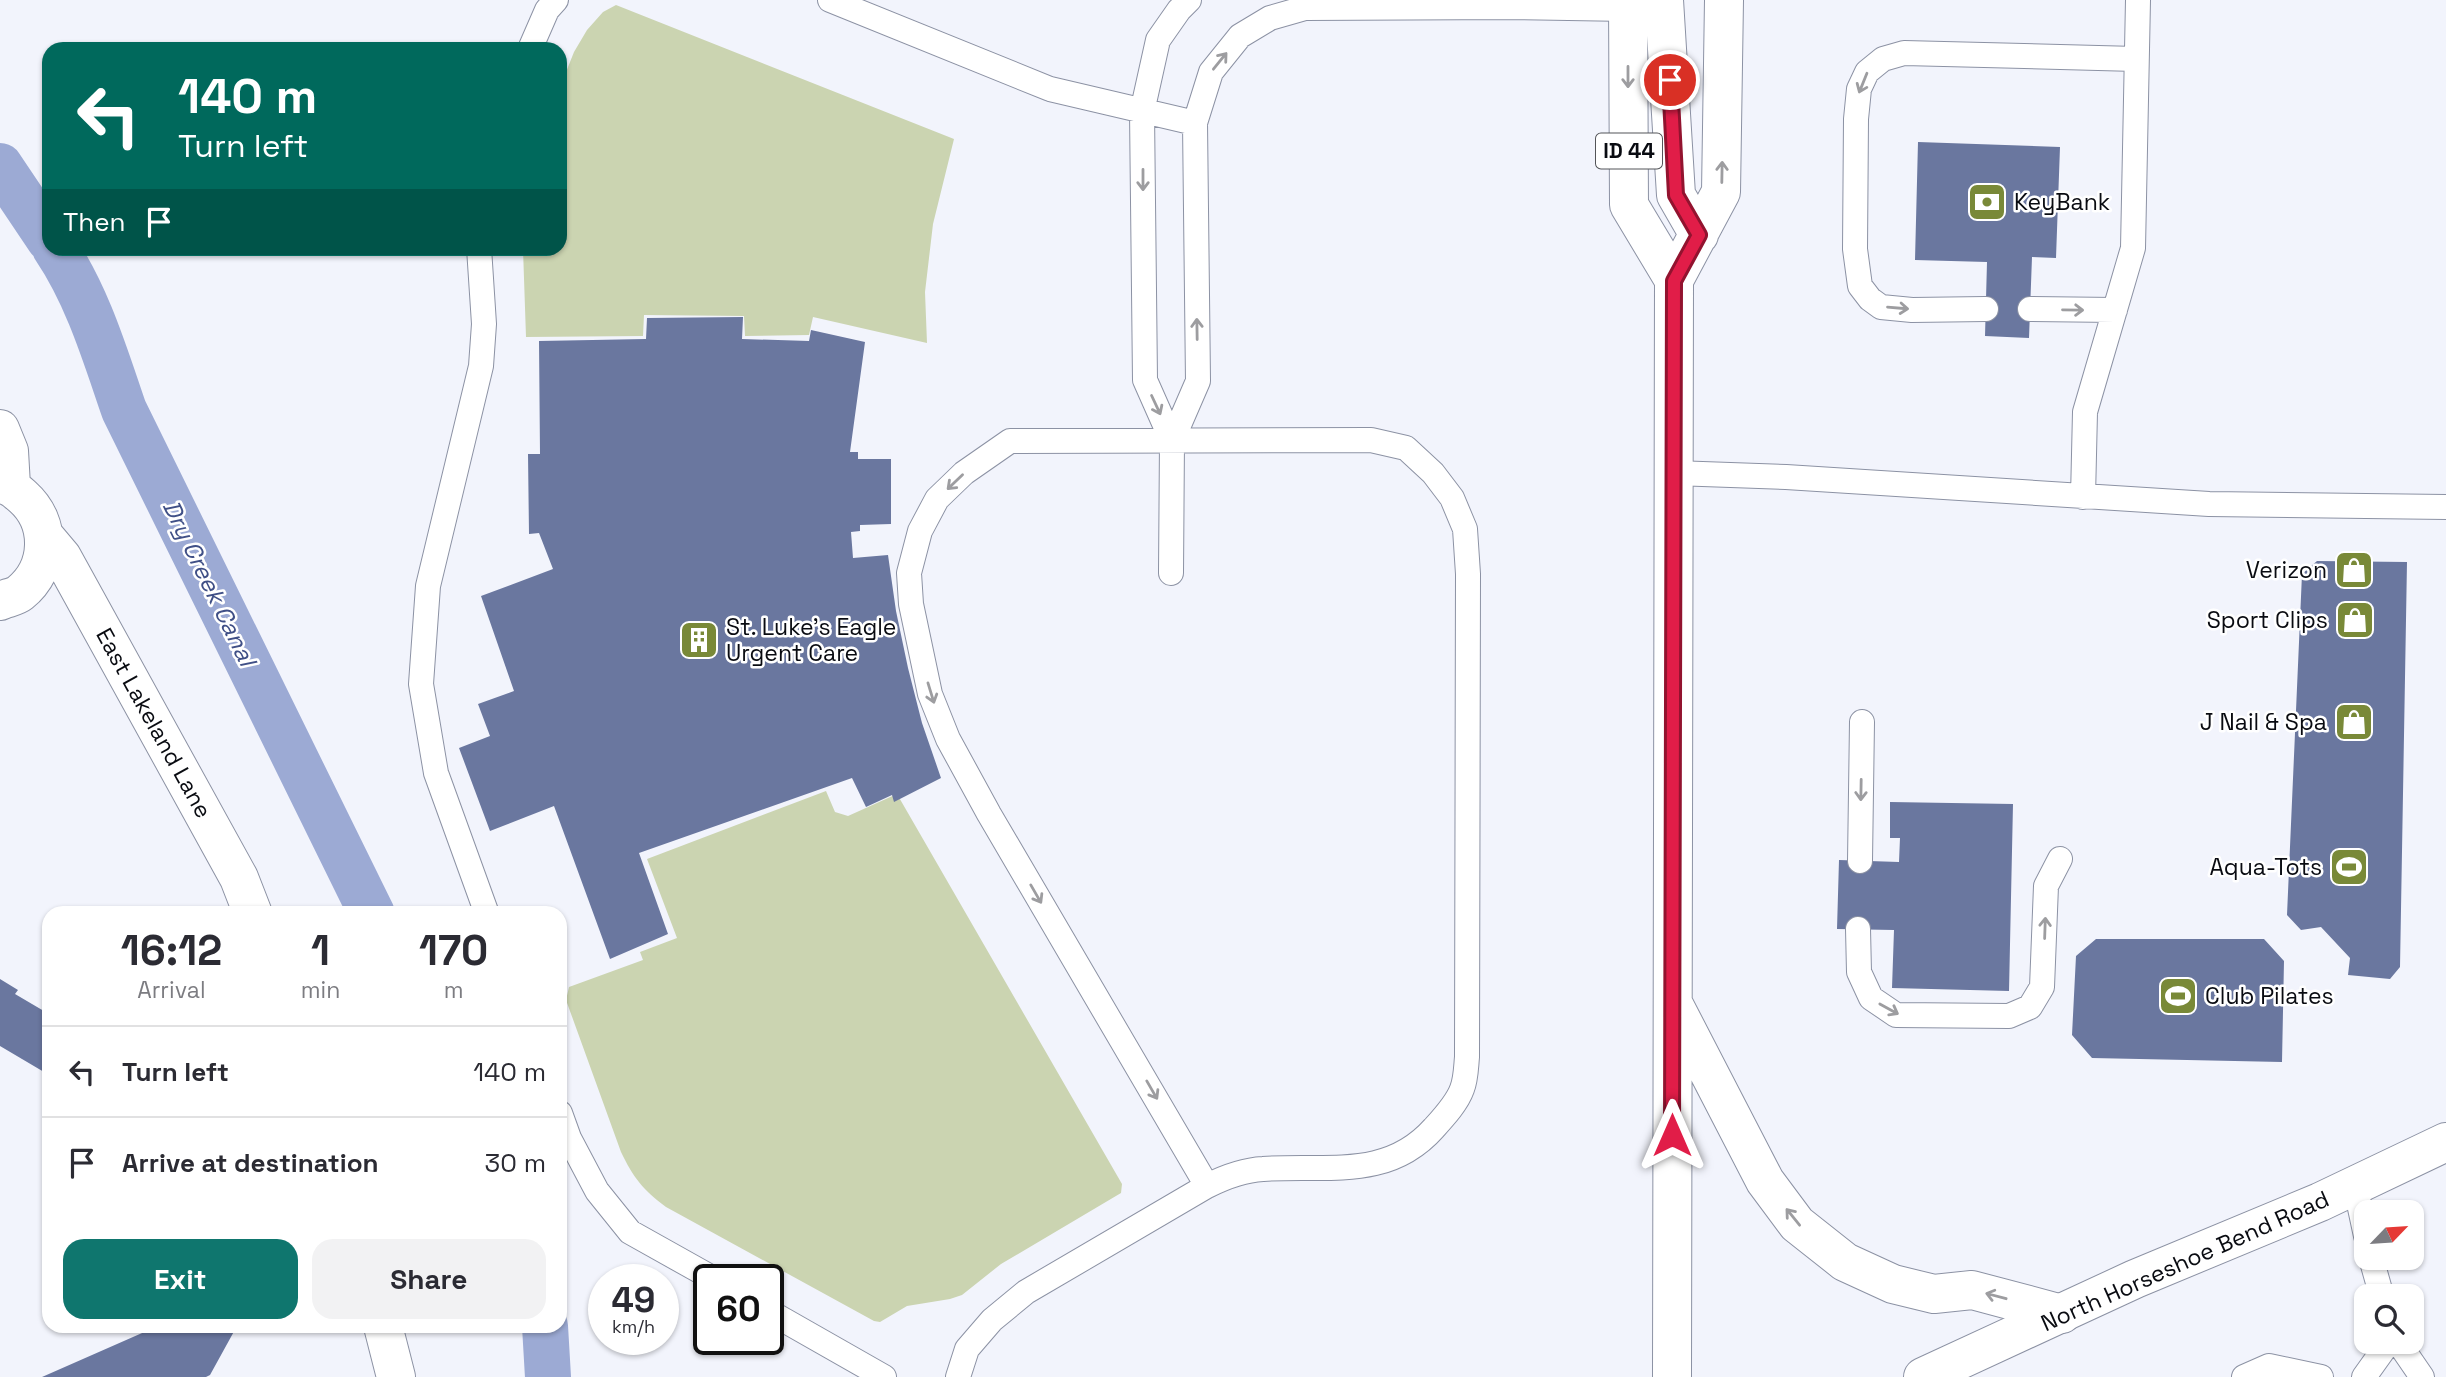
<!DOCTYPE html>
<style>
body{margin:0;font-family:"Space Grotesk",sans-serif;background:#f2f2f3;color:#2b2b33;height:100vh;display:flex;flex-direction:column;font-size:26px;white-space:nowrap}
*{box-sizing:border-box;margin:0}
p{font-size:23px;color:#7c7c81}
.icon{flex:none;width:38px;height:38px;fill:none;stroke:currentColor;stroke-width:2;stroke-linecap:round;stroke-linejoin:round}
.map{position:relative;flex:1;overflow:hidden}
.details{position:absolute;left:42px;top:906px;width:525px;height:427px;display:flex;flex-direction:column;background:#fff;border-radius:21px;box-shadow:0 2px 5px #0004}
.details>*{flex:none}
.banner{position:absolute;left:42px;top:42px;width:525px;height:214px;border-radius:21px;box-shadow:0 2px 5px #0004;background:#00695c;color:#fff;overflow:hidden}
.needle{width:46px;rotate:65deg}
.fabs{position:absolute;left:2354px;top:1200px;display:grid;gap:14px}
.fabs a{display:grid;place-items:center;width:70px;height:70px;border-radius:14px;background:#fff;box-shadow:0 2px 5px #0004;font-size:35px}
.speed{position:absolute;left:588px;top:1264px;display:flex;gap:14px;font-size:35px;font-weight:700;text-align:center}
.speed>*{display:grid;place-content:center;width:91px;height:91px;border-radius:50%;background:#fff;box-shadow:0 2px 5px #0004;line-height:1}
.speed small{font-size:18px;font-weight:400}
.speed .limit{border:4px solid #111;border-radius:10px;background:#fff;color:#111}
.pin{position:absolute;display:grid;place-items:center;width:60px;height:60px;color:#fff;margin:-30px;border:4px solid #fff;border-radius:50%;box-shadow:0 2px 7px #0007}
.me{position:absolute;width:77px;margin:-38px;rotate:0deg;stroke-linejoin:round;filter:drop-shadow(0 0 5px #0008)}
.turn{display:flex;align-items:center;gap:24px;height:147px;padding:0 21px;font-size:32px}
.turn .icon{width:91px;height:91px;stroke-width:2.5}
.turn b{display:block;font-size:49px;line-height:60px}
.then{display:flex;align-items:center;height:66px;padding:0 21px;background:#0003;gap:14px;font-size:26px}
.eta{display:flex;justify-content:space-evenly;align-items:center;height:119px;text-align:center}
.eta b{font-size:42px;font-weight:700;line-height:49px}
.action{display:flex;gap:14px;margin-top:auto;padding:14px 21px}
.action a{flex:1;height:80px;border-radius:21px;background:#0f766e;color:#fff;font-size:28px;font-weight:700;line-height:80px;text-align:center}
.action a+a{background:#f2f2f3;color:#2b2b33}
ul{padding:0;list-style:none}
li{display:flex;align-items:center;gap:21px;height:91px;padding:0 21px;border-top:2px solid #e1e1e2}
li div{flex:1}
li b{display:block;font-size:26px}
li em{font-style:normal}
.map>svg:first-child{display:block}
.green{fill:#cbd4b1}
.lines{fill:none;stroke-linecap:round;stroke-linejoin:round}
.canal{stroke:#9caad4;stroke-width:46}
.building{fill:#6a779f}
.lane-casing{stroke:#8c92a4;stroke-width:26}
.street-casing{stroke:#8c92a4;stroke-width:40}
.secondary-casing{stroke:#8c92a4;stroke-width:40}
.primary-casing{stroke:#8c92a4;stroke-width:40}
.lane{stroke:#fff;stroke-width:24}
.street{stroke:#fff;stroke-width:38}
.secondary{stroke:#fff;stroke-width:38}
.primary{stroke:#fff;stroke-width:38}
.oneway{stroke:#9d9da0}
.route-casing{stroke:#92132f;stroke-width:18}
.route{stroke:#e11d48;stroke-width:12}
.labels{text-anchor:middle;stroke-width:5;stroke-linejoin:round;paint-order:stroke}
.shield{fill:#fff;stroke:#535458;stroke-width:2}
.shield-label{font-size:21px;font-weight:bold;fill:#090b11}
.poi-label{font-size:23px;fill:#090b11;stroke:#fff;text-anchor:end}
.street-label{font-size:23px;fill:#090b11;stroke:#fff}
.water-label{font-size:24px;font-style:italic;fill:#3f4f86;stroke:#fff}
</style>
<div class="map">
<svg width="2446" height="1377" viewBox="0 0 2446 1377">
<rect width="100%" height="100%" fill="#f2f4fc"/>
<path class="green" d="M616,5L954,139L933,224L925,292L927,343L813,317L809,335L745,336L744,316L644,315L643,336L526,337L523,249L560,248V87L574,52L587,30L603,12Z
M826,791L835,812L848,816L897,794L1122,1184L1121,1193L1001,1264L962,1295L950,1299L907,1306L880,1322L874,1321L666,1207C643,1190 633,1177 621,1152L566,1000L569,987L643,960L640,952L677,938L647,859Z"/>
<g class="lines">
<path class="canal" d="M0,166L49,239
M55,248C88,297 105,355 124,410L372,914
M545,1326L548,1377"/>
</g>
<path class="building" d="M1918,142L2060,147L2056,258L2032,257L2029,338L1985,336L1987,262L1915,260Z
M743,317L742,339L809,341L811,330L865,342L850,452H858V459H891V524L860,525V531L851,532L853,558L888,555L896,611L908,668L922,723L941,778L894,802L892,795L866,807L852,778L639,853L668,934L610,959L554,806L490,831L459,748L490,736L478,704L514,691L481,596L553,569L539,533L529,534L528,454H540L539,341L646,339L647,318Z
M2317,561L2407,562L2400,967L2390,979L2348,975L2350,958L2321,927L2301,930L2287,915L2302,574Z
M1890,802L2013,804L2009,991L1892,988L1894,930L1837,929L1839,860L1899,862L1900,838H1890Z
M2096,939H2264L2284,961L2282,1062L2092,1058L2072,1035L2076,956Z
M0,979L18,990L15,994L49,1014V1064L44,1072L0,1046Z
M158,1326H237L210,1375L206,1377H42Z"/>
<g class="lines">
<defs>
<path id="lane" d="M830,0L1050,89L1195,123
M530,49L547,10L556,0
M479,248L484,324L481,366L428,586L421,684L436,773L487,914
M1986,309L1912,310L1881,307L1870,299L1860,286L1855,249L1856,119L1859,89L1867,72L1883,59L1904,53L2136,59
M2030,309L2115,310
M1172,441L1145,380L1142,112L1158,40L1179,10L1189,0
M1674,473L1786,477L2209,504L2446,507
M2083,497L2085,412L2133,248L2138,0
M1171,573L1172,441L1198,381L1195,123L1211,72L1240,36L1270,18L1305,8L1514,7L1628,9
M1860,861L1862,722
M1858,929L1859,972L1871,998L1896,1015L2009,1016L2030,1007L2042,987L2046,886L2060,859
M560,1113L569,1138L597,1191L630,1232L714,1279
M2355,1185L2366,1236
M2371,1258L2382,1297
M768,1311L884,1377
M2398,1342L2422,1377
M958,1377L967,1349L992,1320L1026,1292L1207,1186C1225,1177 1243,1170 1263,1169C1326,1164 1387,1181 1434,1128C1444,1117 1457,1103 1462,1089C1466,1079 1466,1067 1467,1057L1468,574L1465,529L1452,498L1433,473L1406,448L1371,440L1010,441L964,473L937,499L920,531L909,573L911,604L930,694L948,739L989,814L1207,1186
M2244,1377L2269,1366L2321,1377
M2364,1377L2389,1342"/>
<path id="street" d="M0,429L9,451L11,486
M0,484C11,486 15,490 23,497C52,523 51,568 20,593C15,597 6,598 0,601
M46,538L62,557L239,878L253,914
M383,1326L396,1377"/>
<path id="secondary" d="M1923,1377L2135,1279L2320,1202L2446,1142"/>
<path id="primary" d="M1628,0L1629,205L1674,280
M1664,0L1676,195L1699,235
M1675,1007L1765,1181L1797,1224L1845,1262L1893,1284L1934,1294L1972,1290L2062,1314
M1672,1377L1674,280L1721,192L1724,0"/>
</defs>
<use href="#lane" class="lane-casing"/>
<use href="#street" class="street-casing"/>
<use href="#secondary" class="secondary-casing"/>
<use href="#primary" class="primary-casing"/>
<use href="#lane" class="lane"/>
<use href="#street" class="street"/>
<use href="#secondary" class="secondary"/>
<use href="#primary" class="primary"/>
</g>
<defs><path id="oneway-shaft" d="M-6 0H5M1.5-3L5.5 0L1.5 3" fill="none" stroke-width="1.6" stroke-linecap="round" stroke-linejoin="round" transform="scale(1.75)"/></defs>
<g class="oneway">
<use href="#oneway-shaft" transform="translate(1220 61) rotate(-51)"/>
<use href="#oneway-shaft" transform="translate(1628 77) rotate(90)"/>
<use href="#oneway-shaft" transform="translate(1863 83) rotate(112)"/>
<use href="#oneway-shaft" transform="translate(1722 172) rotate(-89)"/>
<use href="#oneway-shaft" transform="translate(1143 180) rotate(90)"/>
<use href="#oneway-shaft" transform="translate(1898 308) rotate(5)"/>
<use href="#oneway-shaft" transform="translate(2073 310) rotate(1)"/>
<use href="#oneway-shaft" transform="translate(1197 329) rotate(-91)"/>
<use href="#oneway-shaft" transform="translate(1156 405) rotate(65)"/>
<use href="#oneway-shaft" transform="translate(955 482) rotate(136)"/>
<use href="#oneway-shaft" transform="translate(931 693) rotate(73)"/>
<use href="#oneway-shaft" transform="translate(1861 790) rotate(91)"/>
<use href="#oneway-shaft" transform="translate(1036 894) rotate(60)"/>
<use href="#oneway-shaft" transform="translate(2045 928) rotate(-88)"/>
<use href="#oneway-shaft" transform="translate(1889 1009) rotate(29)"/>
<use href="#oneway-shaft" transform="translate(1152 1090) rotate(60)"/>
<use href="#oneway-shaft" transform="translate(1793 1217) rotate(-129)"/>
<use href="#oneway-shaft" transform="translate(1996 1296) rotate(-165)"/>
</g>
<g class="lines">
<defs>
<path id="route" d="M1670,80L1676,195L1699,235L1674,281L1672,1135"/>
</defs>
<use href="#route" class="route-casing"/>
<use href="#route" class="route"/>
</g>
<defs>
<symbol id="bank-square" viewBox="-11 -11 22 22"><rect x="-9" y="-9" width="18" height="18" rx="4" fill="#798938" stroke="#fff"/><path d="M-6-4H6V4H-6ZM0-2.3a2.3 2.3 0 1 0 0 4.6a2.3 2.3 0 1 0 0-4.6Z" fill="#fff"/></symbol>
<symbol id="shop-square" viewBox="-11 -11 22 22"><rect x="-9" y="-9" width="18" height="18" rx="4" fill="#798938" stroke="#fff"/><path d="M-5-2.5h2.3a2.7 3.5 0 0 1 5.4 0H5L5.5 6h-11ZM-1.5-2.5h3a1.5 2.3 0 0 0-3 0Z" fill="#fff"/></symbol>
<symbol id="building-square" viewBox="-11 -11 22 22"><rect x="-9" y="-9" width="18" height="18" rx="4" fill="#798938" stroke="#fff"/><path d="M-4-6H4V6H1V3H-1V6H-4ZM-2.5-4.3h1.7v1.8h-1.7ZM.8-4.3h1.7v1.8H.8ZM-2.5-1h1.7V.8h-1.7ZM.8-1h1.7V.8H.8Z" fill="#fff"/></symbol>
<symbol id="stadium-square" viewBox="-11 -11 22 22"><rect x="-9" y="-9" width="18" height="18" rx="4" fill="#798938" stroke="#fff"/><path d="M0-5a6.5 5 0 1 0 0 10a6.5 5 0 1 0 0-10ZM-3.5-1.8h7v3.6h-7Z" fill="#fff"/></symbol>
</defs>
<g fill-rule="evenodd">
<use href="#bank-square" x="1965" y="180" width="44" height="44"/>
<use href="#shop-square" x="2332" y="548" width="44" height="44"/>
<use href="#shop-square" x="2333" y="598" width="44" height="44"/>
<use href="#building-square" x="677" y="618" width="44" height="44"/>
<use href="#shop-square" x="2332" y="700" width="44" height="44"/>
<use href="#stadium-square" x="2327" y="845" width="44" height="44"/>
<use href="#stadium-square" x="2156" y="974" width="44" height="44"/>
</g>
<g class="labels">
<rect class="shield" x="1596" y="133.5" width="66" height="35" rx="5"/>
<g class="shield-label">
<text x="1629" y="158">ID 44</text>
</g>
<g class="poi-label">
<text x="2014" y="210" text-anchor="start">KeyBank</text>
<text x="2327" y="578">Verizon</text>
<text x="2328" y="628">Sport Clips</text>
<text x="726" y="635" text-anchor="start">St. Luke's Eagle<tspan x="726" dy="26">Urgent Care</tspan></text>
<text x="2327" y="730">J Nail &amp; Spa</text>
<text x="2322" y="875">Aqua-Tots</text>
<text x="2205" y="1004" text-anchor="start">Club Pilates</text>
</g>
<g class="street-label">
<text transform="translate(154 723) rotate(61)" y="8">East Lakeland Lane</text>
<text transform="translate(2185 1261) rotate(-24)" y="8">North Horseshoe Bend Road</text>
</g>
<g class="water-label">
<text transform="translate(209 583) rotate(64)" y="8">Dry Creek Canal</text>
</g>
</g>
</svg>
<div class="fabs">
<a><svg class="needle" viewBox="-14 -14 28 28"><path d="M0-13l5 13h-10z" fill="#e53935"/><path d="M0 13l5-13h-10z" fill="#7c7c81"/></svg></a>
<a><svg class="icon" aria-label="search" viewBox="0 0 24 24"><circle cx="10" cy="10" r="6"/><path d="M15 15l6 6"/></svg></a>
</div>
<div class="speed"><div>49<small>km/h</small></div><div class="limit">60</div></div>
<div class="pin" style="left:1670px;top:80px;background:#d93025"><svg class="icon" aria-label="arrive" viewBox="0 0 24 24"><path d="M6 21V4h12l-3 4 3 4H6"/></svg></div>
<svg class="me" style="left:1672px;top:1135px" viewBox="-20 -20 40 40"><path d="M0-17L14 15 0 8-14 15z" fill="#e11d48" stroke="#fff" stroke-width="4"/></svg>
<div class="banner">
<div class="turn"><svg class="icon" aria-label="left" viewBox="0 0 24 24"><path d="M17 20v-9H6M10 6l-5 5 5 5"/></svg><div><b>140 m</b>Turn left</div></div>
<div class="then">Then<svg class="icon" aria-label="arrive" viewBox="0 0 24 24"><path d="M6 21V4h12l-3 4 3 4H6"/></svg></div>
</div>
<section class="details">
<div class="eta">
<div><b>16:12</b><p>Arrival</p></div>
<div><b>1</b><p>min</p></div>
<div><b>170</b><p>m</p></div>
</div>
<ul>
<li><svg class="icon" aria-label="left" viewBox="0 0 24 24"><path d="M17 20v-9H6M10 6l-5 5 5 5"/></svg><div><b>Turn left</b></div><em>140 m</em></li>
<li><svg class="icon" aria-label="arrive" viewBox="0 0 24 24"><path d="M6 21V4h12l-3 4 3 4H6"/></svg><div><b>Arrive at destination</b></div><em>30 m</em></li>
</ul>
<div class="action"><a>Exit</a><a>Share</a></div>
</section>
</div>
